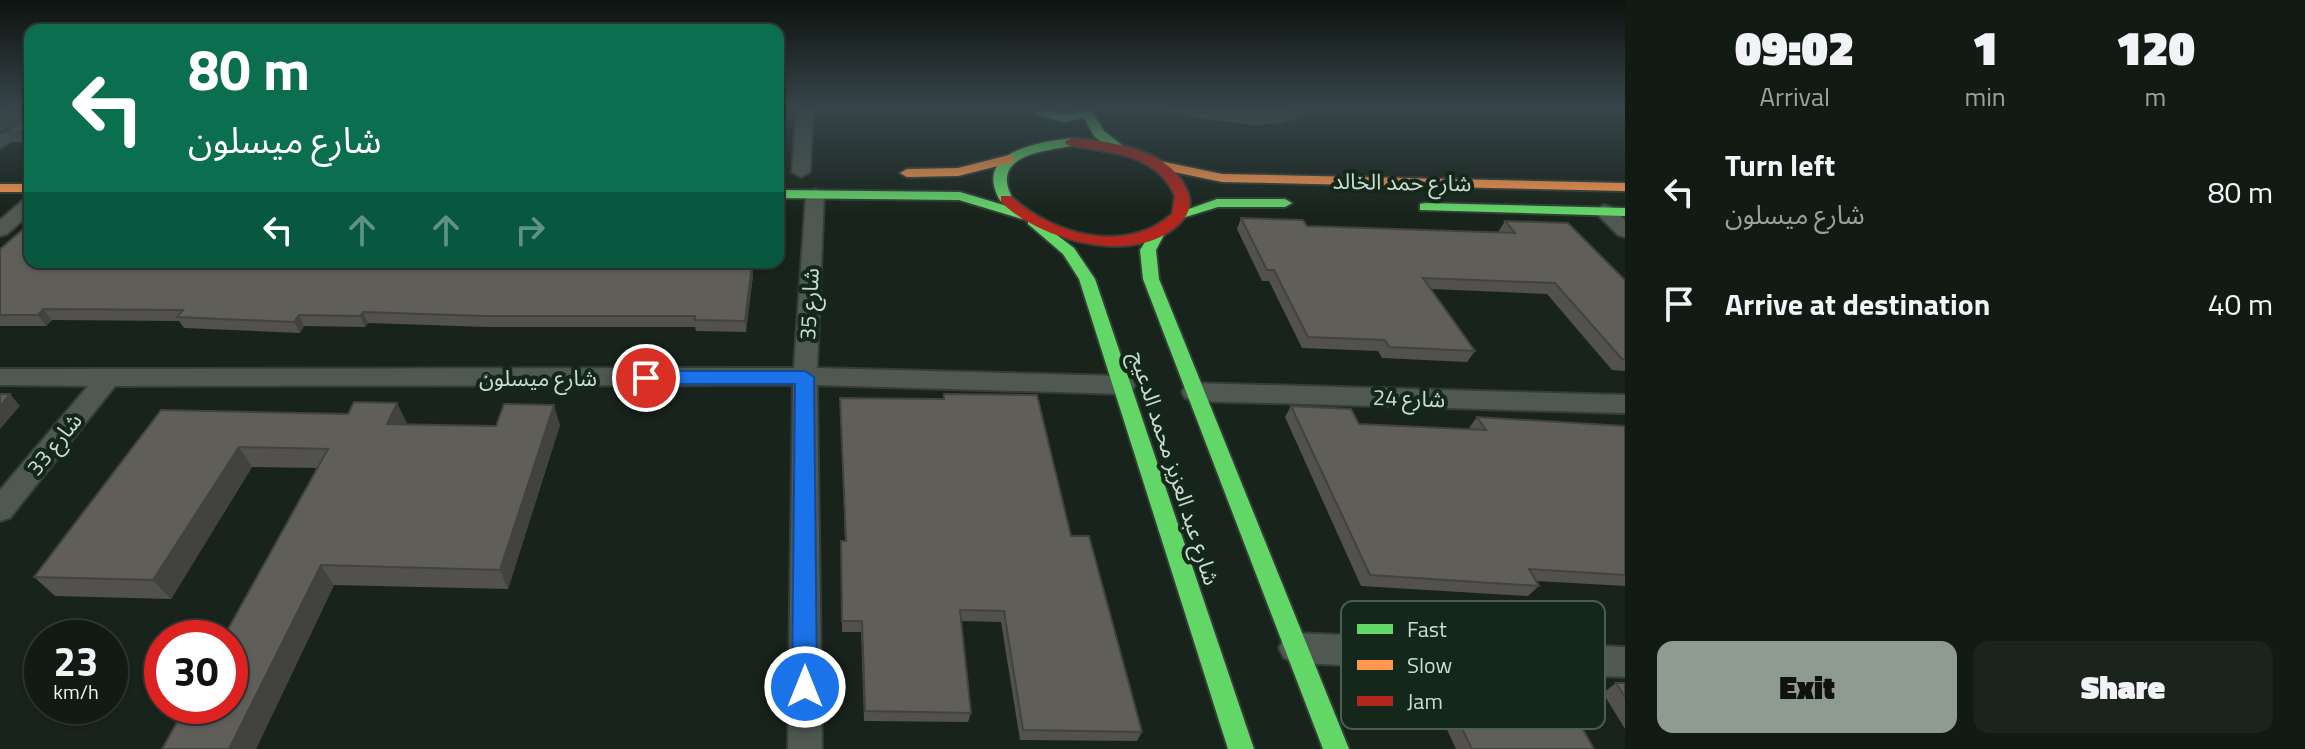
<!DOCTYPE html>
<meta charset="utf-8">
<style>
body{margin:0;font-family:"Titillium Web","Noto Sans Arabic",sans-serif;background:#1b231d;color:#f1f3f6;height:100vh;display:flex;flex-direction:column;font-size:30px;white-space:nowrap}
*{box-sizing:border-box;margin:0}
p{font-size:26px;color:#9ca1a0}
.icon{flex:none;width:44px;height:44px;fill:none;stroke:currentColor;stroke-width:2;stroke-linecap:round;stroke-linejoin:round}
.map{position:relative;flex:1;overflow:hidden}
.details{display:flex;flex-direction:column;background:#121a14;width:680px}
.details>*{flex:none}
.banner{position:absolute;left:24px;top:24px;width:760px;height:244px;border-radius:16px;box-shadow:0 2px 6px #0004,0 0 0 2px #313834;background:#0b6e4f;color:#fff;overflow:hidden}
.speed{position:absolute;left:24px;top:620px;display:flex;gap:16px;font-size:40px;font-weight:700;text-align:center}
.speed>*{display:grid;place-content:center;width:104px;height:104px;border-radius:50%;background:#121a14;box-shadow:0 2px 6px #0004,0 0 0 2px #313834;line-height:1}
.speed small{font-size:20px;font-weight:400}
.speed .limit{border:12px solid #d22;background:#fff;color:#111}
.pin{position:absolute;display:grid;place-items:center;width:68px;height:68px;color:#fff;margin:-34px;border:4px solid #fff;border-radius:50%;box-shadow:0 2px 8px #0007}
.me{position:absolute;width:88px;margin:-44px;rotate:0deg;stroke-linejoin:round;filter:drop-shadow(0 0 6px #0008)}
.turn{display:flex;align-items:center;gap:28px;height:168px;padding:0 32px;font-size:36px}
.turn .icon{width:104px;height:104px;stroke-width:2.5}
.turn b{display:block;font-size:56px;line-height:68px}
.lanes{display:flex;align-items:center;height:76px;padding:0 32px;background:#0003;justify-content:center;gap:40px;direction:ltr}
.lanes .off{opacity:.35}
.eta{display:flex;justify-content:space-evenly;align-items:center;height:136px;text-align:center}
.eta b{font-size:48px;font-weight:800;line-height:56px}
.button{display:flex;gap:16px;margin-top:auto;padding:16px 32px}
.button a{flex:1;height:92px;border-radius:16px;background:#8e9b91;color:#111;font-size:32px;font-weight:800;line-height:92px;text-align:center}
.button a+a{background:#1b231d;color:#f1f3f6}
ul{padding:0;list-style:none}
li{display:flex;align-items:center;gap:24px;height:112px;padding:0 32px}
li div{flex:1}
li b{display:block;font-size:30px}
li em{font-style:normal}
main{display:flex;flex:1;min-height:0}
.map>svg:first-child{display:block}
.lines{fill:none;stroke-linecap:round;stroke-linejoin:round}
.street-casing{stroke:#343d37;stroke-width:4}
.fast-casing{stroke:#343d37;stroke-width:4}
.slow-casing{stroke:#343d37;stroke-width:4}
.jam-casing{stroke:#343d37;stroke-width:4}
.street{fill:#4f5851;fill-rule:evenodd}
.fast{fill:#63d668;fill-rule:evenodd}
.slow{fill:#ff974d;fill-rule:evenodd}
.jam{fill:#b3261e;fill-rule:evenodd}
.wall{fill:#52514d}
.shaded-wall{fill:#42423e}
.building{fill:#5f5e59;stroke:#42423e;stroke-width:2}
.route{fill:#1a73e8;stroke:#114b97;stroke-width:2}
.labels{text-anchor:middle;stroke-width:8;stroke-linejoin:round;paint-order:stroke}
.street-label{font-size:22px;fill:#cedbd1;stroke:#13281a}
.key{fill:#13281a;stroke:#4b5e51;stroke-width:2}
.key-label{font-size:22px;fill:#cedbd1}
</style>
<main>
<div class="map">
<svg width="1625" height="749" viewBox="0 0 1625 749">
<rect width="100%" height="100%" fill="#18231b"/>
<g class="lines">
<defs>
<path id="street" d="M797,109H813L810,172L801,177L792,172Z
M30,116V129L0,148V135Z
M815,189L824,195L817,368L1123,376L1132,379L1135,385L1132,391L1123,394L817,385L822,749H788L793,385L115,386L10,518L0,521V490L88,386L0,385V369L794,368L806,195Z
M30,198V214L7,234L0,236V220L23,200Z
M1604,205L1611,207L1625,220V237L1618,235L1594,211Z
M1194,383L1625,395V413L1194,401L1185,398L1182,392L1185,386Z
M1295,633L1625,647V677L1295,663L1284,658L1279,648L1284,638Z"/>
<path id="fast" d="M1079,109H1091L1104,131L1123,146V152H1113L1094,136L1084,118L1064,122L1035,114L1041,110L1064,114L1080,111Z
M1072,138L1079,142L1077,145C1046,151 988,154 1013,199L1011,202H1001C971,153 1036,142 1072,138Z
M778,190L960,192L1027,212L1029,215L1022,219L959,200L778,198Z
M1217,199H1285L1292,203L1285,207H1218L1179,219L1172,215Z
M1425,203L1625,208V216L1420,210V204Z
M1033,217L1074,248L1095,279L1254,749H1228L1079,279L1063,254L1028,224V218Z
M1159,227L1166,231L1156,250L1159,279L1349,749H1323L1143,279L1140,250L1154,228Z"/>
<path id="slow" d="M1009,155L1014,156V162L958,176L907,177L900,173L907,169L958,168Z
M1155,160L1222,174L1625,183V191L1222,182L1150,167V161Z
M0,184H30V192H0Z"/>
<path id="jam" d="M1072,138C1113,142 1172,149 1188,193C1192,204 1189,214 1181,222C1137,268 1041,241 1001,202V196H1011C1052,235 1126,255 1172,214L1175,196C1156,152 1108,153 1067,145L1065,142Z"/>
</defs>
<use href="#street" class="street-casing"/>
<use href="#fast" class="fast-casing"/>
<use href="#slow" class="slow-casing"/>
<use href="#jam" class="jam-casing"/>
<use href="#street" class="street"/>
<use href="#fast" class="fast"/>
<use href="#slow" class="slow"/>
<use href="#jam" class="jam"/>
</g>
<path class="wall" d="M0,109H30V143L14,142L7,132L26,119V116L0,132Z
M1162,109H1320L1319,111L1283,123L1256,125L1195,118Z
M1241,218L1307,226L1498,232L1505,221L1625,280V371L1612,370L1547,294L1431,289L1475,351L1467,362L1382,358L1378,351L1302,348L1269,281H1262L1237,229Z
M0,249L752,264L753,275L746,332L696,331L695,327H488L368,323L365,327L304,326L300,333L184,328L179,321L52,320L46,326H0Z
M944,394L1071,536L1142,732L1137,741L1020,740L1001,622L961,621L971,713L968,722L864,721L861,632H842L841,552L845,541L840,398L943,399Z
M397,403L406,424L496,426L560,425L508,589L334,585L256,749L317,468L252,467L171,599L55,596L34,577L161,410L348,414Z
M1291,406L1359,424L1470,429L1469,428L1477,417L1625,426V586L1537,581L1539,586L1528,596L1361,586L1285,417Z
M1439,681L1594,749H1456L1429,691Z
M1616,683H1625V729L1603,693Z"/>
<path class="shaded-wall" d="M13,109H28L30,113L0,132V117Z
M1288,109H1320L1319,111L1283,123Z
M752,264L753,275L746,332L745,321Z
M43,309L52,320L46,326L38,315Z
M363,312L368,323L365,327L360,316Z
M299,315L304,326L300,333L294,322Z
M10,394L20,406L0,429V406Z
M397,403L407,423L397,444L387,424Z
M554,405L560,425L508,589L500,570Z
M239,447L252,467L171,599L153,580Z
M321,565L334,585L256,749H229Z"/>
<path class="building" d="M0,109H13L0,117Z
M25,109H30V133L7,132L26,119Z
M1246,109H1282L1261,111Z
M1241,218L1303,220L1307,226L1515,233L1505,221L1568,223L1625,280V359H1622L1555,283L1423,278L1475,351L1389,347L1385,340L1308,337L1274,270H1267Z
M30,223V262H743V264H752L745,321L695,320V316H484L363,312L360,316L299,315L294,322L177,317L183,310L43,309L38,315H0V249Z
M0,394H10L0,406Z
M944,394L1037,395L1071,536H1089L1142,732L1023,730L1004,611L960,610L971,713L865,711L862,621H842L841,541H846L840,398L944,399Z
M354,402L397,403L387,424L496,426L504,404L554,405L500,570L321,565L229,749H162L186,706H230V638H223L328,449L239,447L153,580L34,577L161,410L348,414Z
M1291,406L1351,409L1359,424L1486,430L1477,417L1625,426V575L1529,569L1539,586L1370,575Z
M1439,681L1560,688L1594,749H1472Z
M1616,683H1625V697Z"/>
<linearGradient id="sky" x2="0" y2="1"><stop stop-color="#0d130f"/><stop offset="0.51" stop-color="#37454a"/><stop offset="1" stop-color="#37454a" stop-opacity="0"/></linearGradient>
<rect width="1625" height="214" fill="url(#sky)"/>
<path class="route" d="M646,371H805L814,377L817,687L814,695L805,699L796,695L792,687L795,384H646L637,378Z"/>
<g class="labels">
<g class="street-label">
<text transform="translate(1402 182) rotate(1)" y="8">شارع حمد الخالد</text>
<text transform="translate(809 304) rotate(-87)" y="8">شارع 35</text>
<text x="538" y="386">شارع ميسلون</text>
<text transform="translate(1409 398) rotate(2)" y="8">شارع 24</text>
<text transform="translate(54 444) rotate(-51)" y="8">شارع 33</text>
<text transform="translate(1175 468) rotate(72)" y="8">شارع عبد العزيز محمد الدعيج</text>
</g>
</g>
<rect x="1341" y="601" width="264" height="128" rx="12" class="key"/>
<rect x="1357" y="624" width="36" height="10" fill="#63d668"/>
<rect x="1357" y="660" width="36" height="10" fill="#ff974d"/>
<rect x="1357" y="696" width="36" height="10" fill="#b3261e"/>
<g class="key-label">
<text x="1407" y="637">Fast</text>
<text x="1407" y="673">Slow</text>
<text x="1407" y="709">Jam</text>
</g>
</svg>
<div class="speed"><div>23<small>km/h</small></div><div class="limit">30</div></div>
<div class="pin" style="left:646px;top:378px;background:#d93025"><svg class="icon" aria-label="arrive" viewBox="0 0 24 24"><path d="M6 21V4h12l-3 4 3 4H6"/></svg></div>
<svg class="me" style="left:805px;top:687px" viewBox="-20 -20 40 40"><circle r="17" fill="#1a73e8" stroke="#fff" stroke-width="3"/><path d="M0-11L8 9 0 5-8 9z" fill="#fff"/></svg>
<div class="banner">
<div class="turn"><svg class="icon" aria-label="left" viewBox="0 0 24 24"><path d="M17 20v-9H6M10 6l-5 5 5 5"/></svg><div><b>80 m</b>شارع ميسلون</div></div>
<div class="lanes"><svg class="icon" aria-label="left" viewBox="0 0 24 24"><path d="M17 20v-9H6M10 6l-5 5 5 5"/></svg><svg class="icon off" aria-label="ahead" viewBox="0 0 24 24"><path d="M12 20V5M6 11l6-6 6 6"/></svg><svg class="icon off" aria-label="ahead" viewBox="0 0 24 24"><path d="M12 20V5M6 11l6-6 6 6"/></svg><svg class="icon off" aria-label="right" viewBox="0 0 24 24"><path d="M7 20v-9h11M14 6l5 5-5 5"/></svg></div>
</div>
</div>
<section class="details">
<div class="eta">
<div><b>09:02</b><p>Arrival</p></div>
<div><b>1</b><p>min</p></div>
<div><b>120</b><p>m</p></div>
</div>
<ul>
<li><svg class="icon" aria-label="left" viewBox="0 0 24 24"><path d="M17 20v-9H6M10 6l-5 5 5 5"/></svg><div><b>Turn left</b><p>شارع ميسلون</p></div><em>80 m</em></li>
<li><svg class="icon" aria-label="arrive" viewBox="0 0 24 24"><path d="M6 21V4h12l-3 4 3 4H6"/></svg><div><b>Arrive at destination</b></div><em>40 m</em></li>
</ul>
<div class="button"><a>Exit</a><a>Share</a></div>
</section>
</main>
